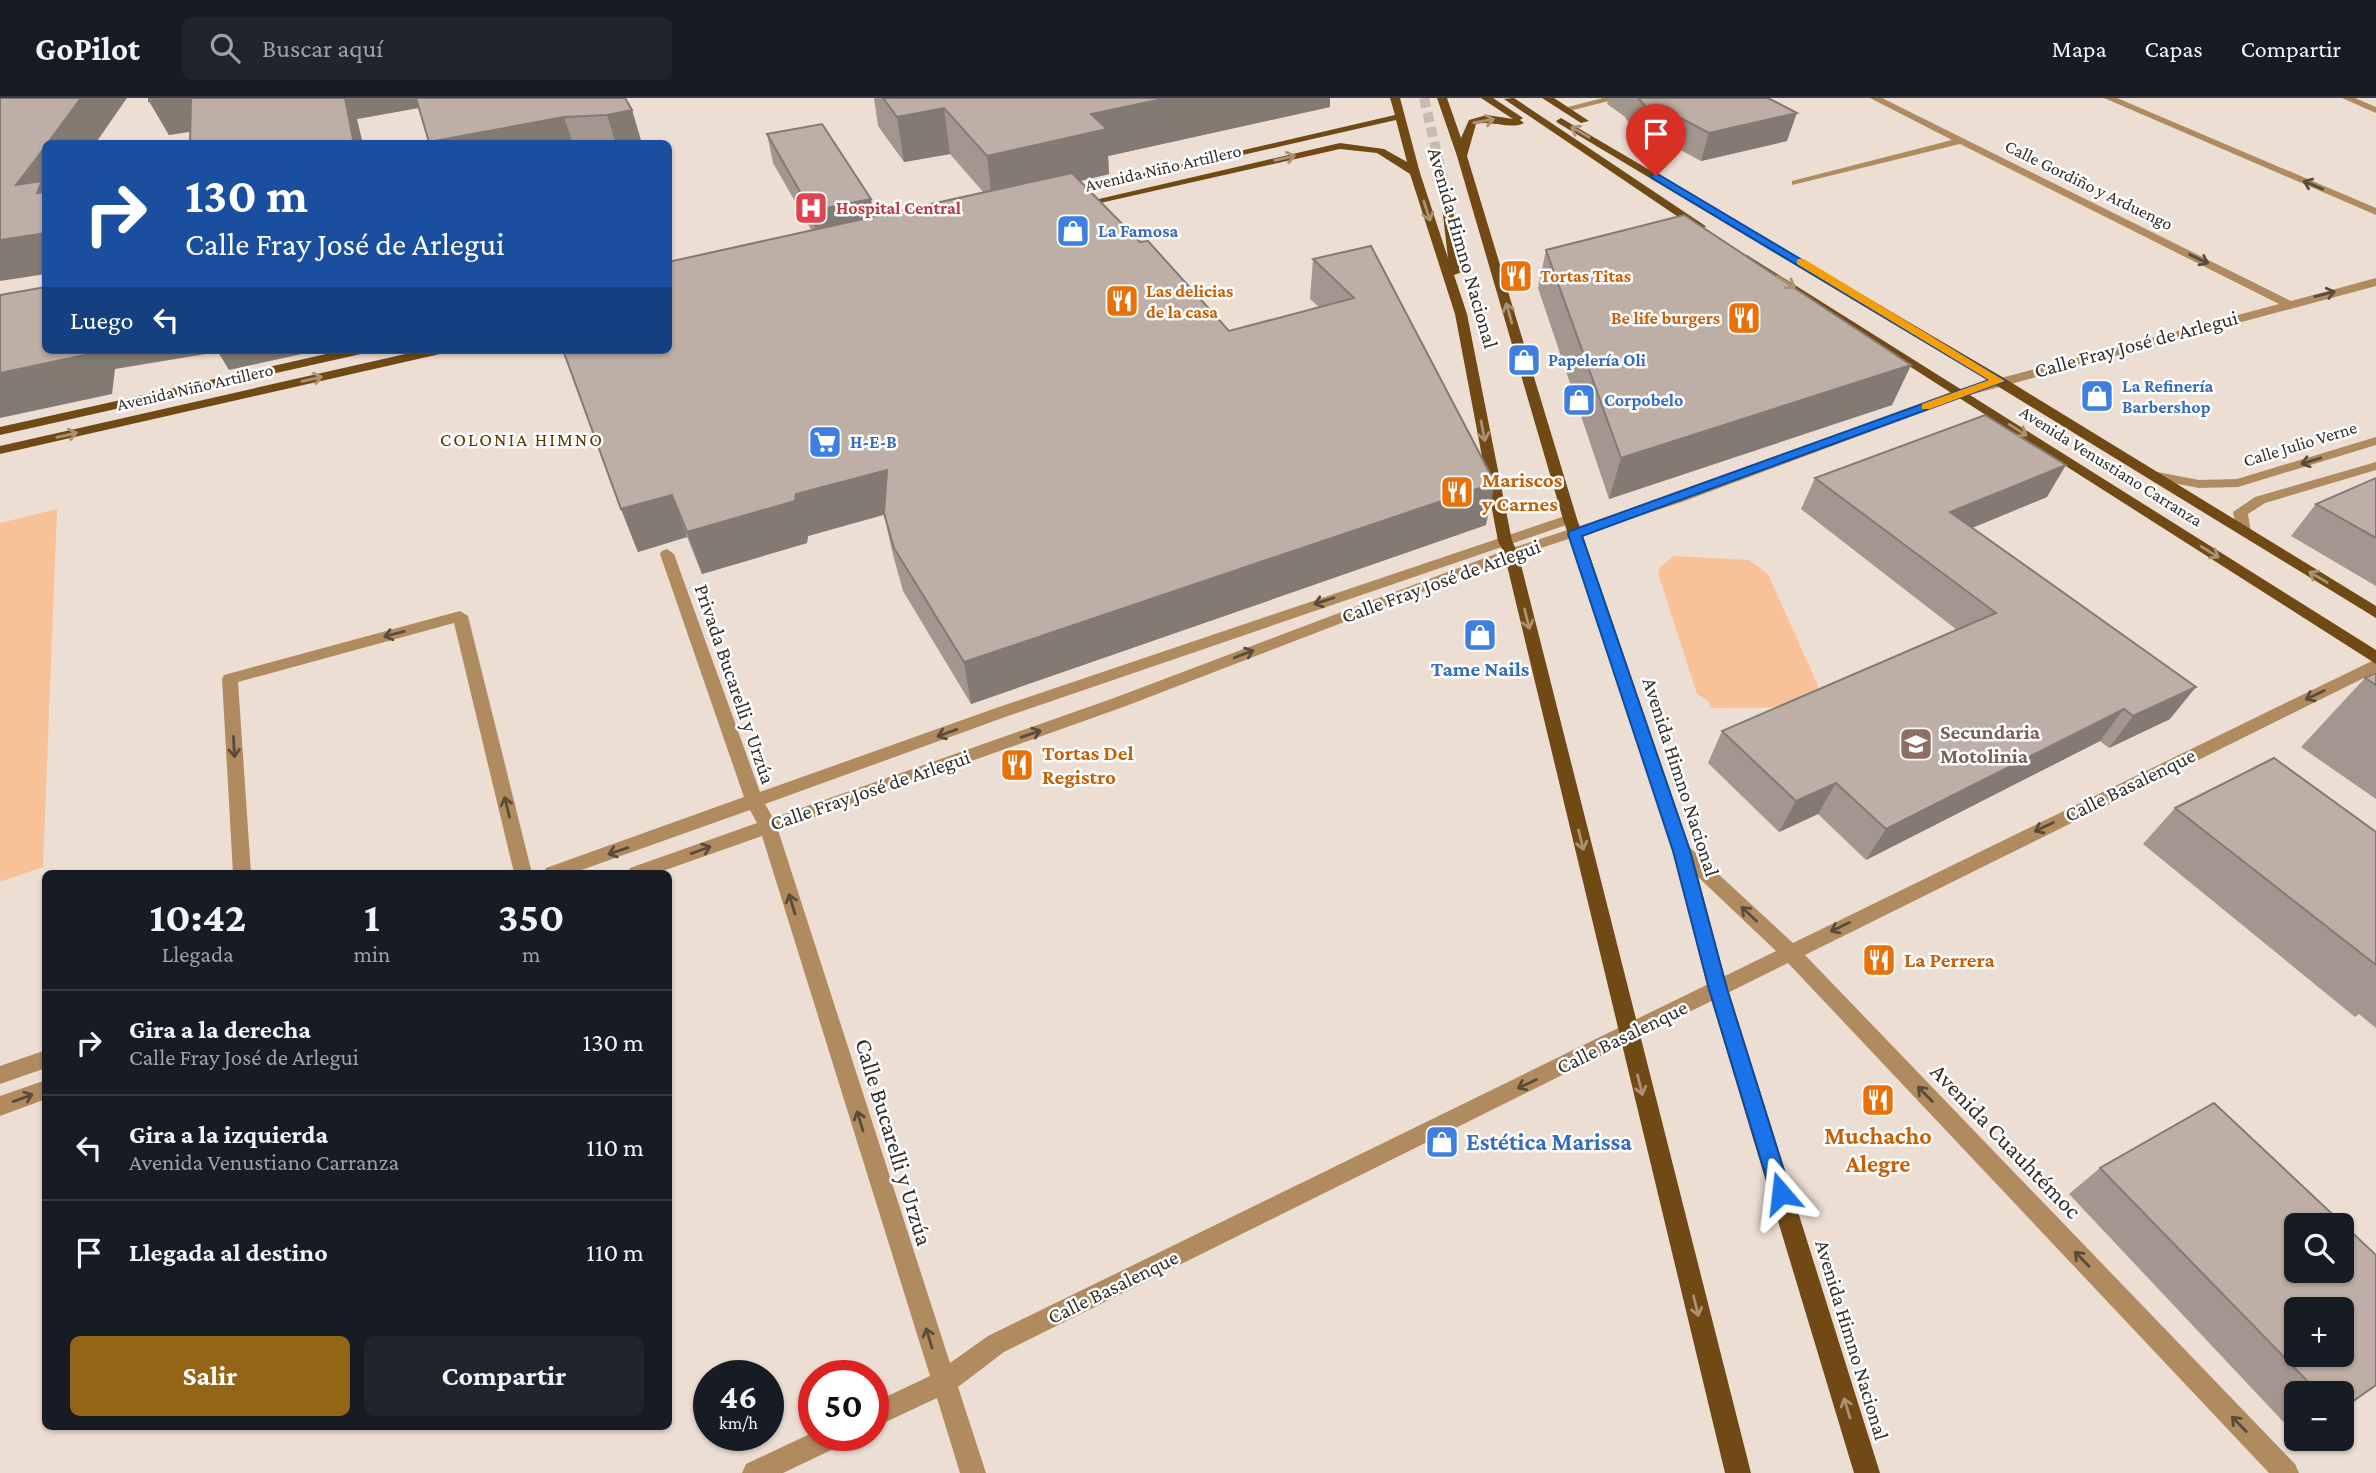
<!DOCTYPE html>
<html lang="es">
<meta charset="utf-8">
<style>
body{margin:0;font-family:"Crimson Pro",serif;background:#20242c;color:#f1f3f6;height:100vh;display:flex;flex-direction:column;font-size:26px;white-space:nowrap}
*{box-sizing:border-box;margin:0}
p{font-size:23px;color:#9ea1a6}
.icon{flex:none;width:38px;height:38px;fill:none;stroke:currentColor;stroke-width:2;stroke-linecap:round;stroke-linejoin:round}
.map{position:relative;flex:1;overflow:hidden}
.details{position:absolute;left:42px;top:772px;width:630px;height:560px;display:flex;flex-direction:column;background:#171b24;border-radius:10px;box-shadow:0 2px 5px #0004}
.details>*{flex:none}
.guide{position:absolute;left:42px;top:42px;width:630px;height:214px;border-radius:10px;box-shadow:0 2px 5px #0004;background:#1a4fa0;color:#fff;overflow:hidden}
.tools{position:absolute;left:2284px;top:1115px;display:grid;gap:14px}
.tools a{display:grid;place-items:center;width:70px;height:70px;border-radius:10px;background:#171b24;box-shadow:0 2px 5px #0004;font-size:35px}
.speed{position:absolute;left:693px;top:1262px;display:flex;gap:14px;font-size:35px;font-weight:700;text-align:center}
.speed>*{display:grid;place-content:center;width:91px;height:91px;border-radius:50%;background:#171b24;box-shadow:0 2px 5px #0004;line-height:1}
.speed small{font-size:18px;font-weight:400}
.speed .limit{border:10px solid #d22;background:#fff;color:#111}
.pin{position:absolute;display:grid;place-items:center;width:60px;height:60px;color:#fff;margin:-72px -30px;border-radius:50% 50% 50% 0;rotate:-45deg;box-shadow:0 0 7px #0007}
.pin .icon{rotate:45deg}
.me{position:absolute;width:77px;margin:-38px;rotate:343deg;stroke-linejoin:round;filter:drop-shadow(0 0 5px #0008)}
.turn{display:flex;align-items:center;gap:24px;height:147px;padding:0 28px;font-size:32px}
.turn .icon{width:91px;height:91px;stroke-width:2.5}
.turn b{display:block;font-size:49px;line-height:60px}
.then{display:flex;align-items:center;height:66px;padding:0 28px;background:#0003;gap:14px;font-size:26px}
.eta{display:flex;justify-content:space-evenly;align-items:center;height:119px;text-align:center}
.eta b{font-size:42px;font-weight:700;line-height:49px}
.button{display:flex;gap:14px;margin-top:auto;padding:14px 28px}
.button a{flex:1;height:80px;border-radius:10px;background:#956516;color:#fff;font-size:28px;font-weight:700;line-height:80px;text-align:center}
.button a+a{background:#20242c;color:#f1f3f6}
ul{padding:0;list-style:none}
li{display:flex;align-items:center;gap:21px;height:105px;padding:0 28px;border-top:2px solid #363941}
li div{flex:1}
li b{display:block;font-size:26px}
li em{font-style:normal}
header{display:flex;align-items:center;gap:42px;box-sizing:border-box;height:98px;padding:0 35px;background:#171b24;border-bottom:2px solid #363941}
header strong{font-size:33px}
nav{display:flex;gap:38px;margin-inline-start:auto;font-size:24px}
.search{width:490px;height:63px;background:#20242c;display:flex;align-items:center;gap:18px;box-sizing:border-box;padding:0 24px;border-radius:10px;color:#9ea1a6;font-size:26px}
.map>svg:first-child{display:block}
.green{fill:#f8c198}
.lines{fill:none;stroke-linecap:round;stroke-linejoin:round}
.major-tunnel{stroke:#c8bbb2;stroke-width:10;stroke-dasharray:10 5;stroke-linecap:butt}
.minor{fill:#b18b60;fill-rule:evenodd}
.major{fill:#714915;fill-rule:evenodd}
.wall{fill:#a3968e}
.shaded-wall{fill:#847a74}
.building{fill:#bdafa5;stroke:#847a74;stroke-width:2;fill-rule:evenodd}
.oneway{stroke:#aa9273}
.oneway2{stroke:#5a4b3b}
.route{fill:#1a73e8;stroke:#114b97;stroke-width:2}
.slow{fill:#f59e0b}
.labels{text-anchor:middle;stroke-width:5;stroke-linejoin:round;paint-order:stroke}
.far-street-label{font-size:18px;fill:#342f2b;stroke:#fff}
.far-health-label{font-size:18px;font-weight:bold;fill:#be3a42;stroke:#fff;text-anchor:start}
.far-shop-label{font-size:18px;font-weight:bold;fill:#366cbe;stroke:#fff;text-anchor:start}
.far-food-label{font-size:18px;font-weight:bold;fill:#c56008;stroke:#fff;text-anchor:start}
.far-neighbourhood-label{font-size:19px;letter-spacing:2px;fill:#5b3a01;stroke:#fff}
.street-label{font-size:21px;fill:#342f2b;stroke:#fff}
.food-label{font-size:21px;font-weight:bold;fill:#c56008;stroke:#fff;text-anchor:start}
.shop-label{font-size:21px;font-weight:bold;fill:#366cbe;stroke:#fff}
.education-label{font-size:21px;font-weight:bold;fill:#785e54;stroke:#fff;text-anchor:start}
.near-food-label{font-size:24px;font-weight:bold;fill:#c56008;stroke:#fff}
.near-street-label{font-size:24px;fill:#342f2b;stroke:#fff}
.near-shop-label{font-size:24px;font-weight:bold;fill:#366cbe;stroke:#fff;text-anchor:start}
</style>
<header>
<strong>GoPilot</strong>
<div class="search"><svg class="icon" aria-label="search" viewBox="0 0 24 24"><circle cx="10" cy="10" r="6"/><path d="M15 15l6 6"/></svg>Buscar aquí</div>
<nav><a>Mapa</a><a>Capas</a><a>Compartir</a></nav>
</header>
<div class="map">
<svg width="2376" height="1375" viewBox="0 0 2376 1375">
<rect width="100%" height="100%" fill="#edded4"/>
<path class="green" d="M57,411L43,769L0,784V425Z
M1673,458L1749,462L1768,476L1823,599V609L1711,610L1708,603L1697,596L1658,475L1660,474L1659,470Z"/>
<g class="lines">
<path class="major-tunnel" d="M1424,0L1445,91"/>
<path class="minor" d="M1603,0H1621L1565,14L1560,11Z
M1870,0H1882L2291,203L2376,180V188L1966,298L1682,404L1516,458L1126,608L778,732L950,1265L988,1238L1776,853L1676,758L1673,753L1676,748L1682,746L1688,748L1793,845L2376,561V574L1805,857L2295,1366L2299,1375H2269L1788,865L1004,1254L958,1289L986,1375H960L937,1300L873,1330V1305L930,1278L762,738L657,775H628L630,770L757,725L750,712L573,775H544L546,770L744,699L660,456L662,453L667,451L674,456L760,694L996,610L1565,418L1570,417L1577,421L1575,424L1008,618L765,706L773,720L1114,600L1506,452L1672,398L1956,292L2279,206L1960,46L1792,87V83L1952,42Z
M2104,0H2117L2376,110V117Z
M2342,0H2355L2376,9V15Z
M2376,339V347L2238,389L2199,390L2152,381L2145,377L2152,373L2199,382L2237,381Z
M2376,364V372L2265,405L2248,416L2251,434L2249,437L2244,439L2237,434L2233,414L2255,399Z
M460,513L468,518L532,775H514L454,525L238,584L251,775H233L222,581L224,577Z
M46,952V970L0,986V968Z
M46,982V1001L0,1018V998Z
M814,1334V1337H847L844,1346L783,1375H742L746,1366Z"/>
<path class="major" d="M1390,0H1400L1420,75L1448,160L1440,91L1445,88L1450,91L1462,174L1454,177L1467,216L1512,443L1518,455L1751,1375H1725L1504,455L1498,443L1455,216L1410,76L1377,55L1340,51L1078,110L1073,107L1340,45L1384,51L1407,64L1396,22L1063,98L1058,95L1395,17Z
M1437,0H1447L1461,40L1469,22L1487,17L1513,21L1481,0H1493L1523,20L1520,22L1524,25C1512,32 1491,22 1476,26L1467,58L1577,421L1691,753L1728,891L1880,1375H1854L1708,891L1673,753L1563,421L1457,58Z
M1514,0L1704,127L1706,129L1696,131L1504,1Z
M1542,0H1554L1589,23L1581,25Z
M1561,20L2004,280L2376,508V520L1994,286L1558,25L1556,23Z
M1747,157L2376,552V566L1743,162L1741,160Z
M344,252H367L361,256L0,337V329Z
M423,252H446L440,256L0,356V348Z"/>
</g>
<path class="wall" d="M874,0H1330V9L1108,58L1109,76L1080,83L1229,233L1319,209L1310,201L1313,161L1371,148L1486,427L971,606L903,493L893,457L884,417L808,438L807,445L702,476L687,439L638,454L621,411L812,133L773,65L767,36L871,101L874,119L984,95L950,56L904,64L878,28Z
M1609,0H1768L1787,43L1701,63L1660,41L1639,37L1624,18L1607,6Z
M149,3L632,12L642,46H429L419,10L357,21L190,34L169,37Z
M1546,152L1911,267L1892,307L1609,401L1538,190Z
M1815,380L2047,399L1972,430L2170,621L2109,650L2100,643L1866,762L1818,716L1779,734L1708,665L1722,633L1957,532L1801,411Z
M2376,380V488L2291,438L2316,406Z
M2376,575V701L2301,649L2365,580Z
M2175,710L2376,734V930L2359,916L2355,919L2143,746Z
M2100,1070L2342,1295H2296V1332L2293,1334L2069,1096Z"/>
<path class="shaded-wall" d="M81,0H127L95,46H47Z
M165,0H193L209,30L169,37L149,3Z
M345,0H419L423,9L357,21L363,46H354Z
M1167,0H1330V9L1108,58L1109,76L992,104L987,58L1091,16Z
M944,10L950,56L904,64L897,19Z
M632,12L642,46H616L607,17Z
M1797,15L1787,43L1701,63L1709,35Z
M564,19L573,46H429V44Z
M46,48V116L16,87Z
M871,101L876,130L818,143L811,113Z
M46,135V176L0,183V142Z
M86,252H320L229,272L218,254L115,271L112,296L0,320V275Z
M1911,267L1892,307L1609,401L1621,360Z
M2066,367L2047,399L1933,446L1950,414Z
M887,372L896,413L808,438L807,445L702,476L687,434L796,396Z
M1495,385L1486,427L971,606L964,564Z
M672,397L687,439L638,454L621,411Z
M2196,589L2170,621L2109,650L2133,618Z
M2124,611L2100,643L1866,762L1886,731Z
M1836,685L1818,716L1779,734L1796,703Z"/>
<path class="building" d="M0,0H81L47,46H46V48L16,87L42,83L37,95L46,94V135L0,142Z
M149,0H165L149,3Z
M191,0H345L354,46H190Z
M416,0H625L632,12L607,17L564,19L429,44Z
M883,0H1167L1091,16L1107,31L987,58L944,10L897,19Z
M1638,0H1768L1797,15L1709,35L1667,13L1646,9Z
M822,26L871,101L811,113L767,36Z
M1072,75L1140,144L1148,143L1229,233L1354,200L1313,161L1371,148L1495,385L964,564L894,450L884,415L887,372L796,396L795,403L687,434L672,397L621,411L563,252H668V164Z
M1684,117L1911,267L1621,360L1546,152Z
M46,189V252H86L85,257L0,275V197Z
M1985,317L2066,367L1950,414L2196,589L2133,618L2124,611L1886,731L1836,685L1796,703L1722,633L1996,515L1815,380Z
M2376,380V440L2316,406Z
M2376,575V587L2365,580Z
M2274,660L2376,734V867L2175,710Z
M2214,1005L2376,1157V1287L2342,1311V1295H2319L2100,1070ZM2296,1127H2342V1172H2296ZM2296,1211H2342V1256H2296Z"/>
<defs><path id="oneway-shaft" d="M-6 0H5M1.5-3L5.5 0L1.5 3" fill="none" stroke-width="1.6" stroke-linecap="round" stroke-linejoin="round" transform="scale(1.75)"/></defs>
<g class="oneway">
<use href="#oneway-shaft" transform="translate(1484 23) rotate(-10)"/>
<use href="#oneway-shaft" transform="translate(1580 34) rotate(-150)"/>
<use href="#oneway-shaft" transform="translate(1285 60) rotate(-13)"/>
<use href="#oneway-shaft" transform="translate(1427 113) rotate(72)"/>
<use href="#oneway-shaft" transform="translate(1786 184) rotate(32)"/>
<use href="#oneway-shaft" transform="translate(1509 215) rotate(-106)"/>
<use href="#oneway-shaft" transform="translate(312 281) rotate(-13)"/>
<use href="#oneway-shaft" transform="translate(2018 332) rotate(32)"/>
<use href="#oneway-shaft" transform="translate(1483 333) rotate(79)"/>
<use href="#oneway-shaft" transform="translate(67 337) rotate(-13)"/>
<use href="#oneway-shaft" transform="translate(2210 454) rotate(32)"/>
<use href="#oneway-shaft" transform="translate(2318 479) rotate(-149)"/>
<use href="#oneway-shaft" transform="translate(1527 521) rotate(76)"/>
<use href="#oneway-shaft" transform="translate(1581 742) rotate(76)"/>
<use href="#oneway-shaft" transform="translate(1640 987) rotate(76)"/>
<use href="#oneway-shaft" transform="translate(1696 1208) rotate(76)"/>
<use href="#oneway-shaft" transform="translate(1847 1310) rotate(-107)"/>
</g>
<g class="oneway2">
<use href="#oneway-shaft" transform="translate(2313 87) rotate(-157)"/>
<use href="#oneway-shaft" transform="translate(2199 161) rotate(26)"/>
<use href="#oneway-shaft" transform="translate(2325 196) rotate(-14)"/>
<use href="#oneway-shaft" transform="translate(2311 363) rotate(163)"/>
<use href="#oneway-shaft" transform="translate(1324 503) rotate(162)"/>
<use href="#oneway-shaft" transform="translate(394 536) rotate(165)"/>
<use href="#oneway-shaft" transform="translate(1244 556) rotate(-21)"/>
<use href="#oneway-shaft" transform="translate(2315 597) rotate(154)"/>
<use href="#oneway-shaft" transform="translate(947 635) rotate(160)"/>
<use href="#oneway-shaft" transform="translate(1031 636) rotate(-19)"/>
<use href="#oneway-shaft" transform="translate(234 649) rotate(87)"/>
<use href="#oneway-shaft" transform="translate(507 709) rotate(-104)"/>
<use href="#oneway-shaft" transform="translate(2044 729) rotate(154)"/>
<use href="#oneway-shaft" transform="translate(701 752) rotate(-20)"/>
<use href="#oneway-shaft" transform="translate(618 753) rotate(161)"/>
<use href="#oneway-shaft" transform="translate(792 806) rotate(-107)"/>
<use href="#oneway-shaft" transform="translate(1749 816) rotate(-137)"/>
<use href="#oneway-shaft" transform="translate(1840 829) rotate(154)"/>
<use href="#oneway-shaft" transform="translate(1527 986) rotate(154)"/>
<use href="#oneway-shaft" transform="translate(1925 996) rotate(-134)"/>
<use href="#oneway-shaft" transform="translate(23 1000) rotate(-20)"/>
<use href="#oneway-shaft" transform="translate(860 1023) rotate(-107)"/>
<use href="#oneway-shaft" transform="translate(2082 1161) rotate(-134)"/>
<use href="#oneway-shaft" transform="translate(929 1240) rotate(-107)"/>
<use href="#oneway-shaft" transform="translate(2239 1326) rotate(-134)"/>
</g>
<path class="route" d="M1656,75L2005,283L1582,438L1690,753L1727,891L1791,1095L1788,1101L1781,1104L1774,1101L1771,1095L1709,891L1673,753L1568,436L1570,433L1989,282L1652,80L1651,78Z"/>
<path class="slow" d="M1797,161H1804L2005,283L1930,311H1922V306L1989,282L1797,166Z"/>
<defs>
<symbol id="hospital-square" viewBox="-11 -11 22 22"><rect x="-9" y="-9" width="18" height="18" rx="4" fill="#e0444e" stroke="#fff"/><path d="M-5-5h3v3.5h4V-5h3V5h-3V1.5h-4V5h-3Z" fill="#fff"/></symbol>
<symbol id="shop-square" viewBox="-11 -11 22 22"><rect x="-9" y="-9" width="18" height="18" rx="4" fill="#3f7fe0" stroke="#fff"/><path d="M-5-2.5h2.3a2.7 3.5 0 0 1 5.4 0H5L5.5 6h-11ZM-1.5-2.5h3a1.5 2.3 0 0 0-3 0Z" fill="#fff"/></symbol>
<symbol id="restaurant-square" viewBox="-11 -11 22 22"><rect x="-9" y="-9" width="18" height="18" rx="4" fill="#e8710a" stroke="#fff"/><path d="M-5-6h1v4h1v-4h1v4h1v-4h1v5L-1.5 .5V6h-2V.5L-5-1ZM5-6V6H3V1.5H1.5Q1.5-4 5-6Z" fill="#fff"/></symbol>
<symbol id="supermarket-square" viewBox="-11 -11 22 22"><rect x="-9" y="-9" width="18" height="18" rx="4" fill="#3f7fe0" stroke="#fff"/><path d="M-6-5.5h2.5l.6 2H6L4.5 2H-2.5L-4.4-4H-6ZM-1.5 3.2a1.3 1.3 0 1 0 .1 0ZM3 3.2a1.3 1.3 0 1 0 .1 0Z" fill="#fff"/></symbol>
<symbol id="school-square" viewBox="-11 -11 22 22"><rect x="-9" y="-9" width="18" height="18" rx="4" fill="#8d6e63" stroke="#fff"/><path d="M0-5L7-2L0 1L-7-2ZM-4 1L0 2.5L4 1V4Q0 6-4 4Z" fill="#fff"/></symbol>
</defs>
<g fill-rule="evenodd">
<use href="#hospital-square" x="792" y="91" width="38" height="38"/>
<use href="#shop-square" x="1054" y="114" width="38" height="38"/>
<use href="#restaurant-square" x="1497" y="159" width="38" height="38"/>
<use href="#restaurant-square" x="1103" y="184" width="38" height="38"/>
<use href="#restaurant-square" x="1725" y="201" width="38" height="38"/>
<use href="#shop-square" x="1505" y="243" width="38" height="38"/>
<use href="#shop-square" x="2078" y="279" width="38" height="38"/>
<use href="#shop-square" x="1560" y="283" width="38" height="38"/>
<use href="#supermarket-square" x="806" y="325" width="38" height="38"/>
<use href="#restaurant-square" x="1438" y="375" width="38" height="38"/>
<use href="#shop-square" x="1461" y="518" width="38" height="38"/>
<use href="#school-square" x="1897" y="627" width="38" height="38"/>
<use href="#restaurant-square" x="998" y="648" width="38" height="38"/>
<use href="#restaurant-square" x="1860" y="843" width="38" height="38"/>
<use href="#restaurant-square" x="1859" y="983" width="38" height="38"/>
<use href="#shop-square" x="1423" y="1025" width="38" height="38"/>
</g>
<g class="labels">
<g class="far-street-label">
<text transform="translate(1163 70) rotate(-13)" y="6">Avenida Niño Artillero</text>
<text transform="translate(2089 87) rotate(26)" y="6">Calle Gordiño y Arduengo</text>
<text transform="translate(195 289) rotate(-13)" y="6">Avenida Niño Artillero</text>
<text transform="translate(2300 346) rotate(-17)" y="6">Calle Julio Verne</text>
<text transform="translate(2111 368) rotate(32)" y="6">Avenida Venustiano Carranza</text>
</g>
<g class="far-health-label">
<text x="836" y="116">Hospital Central</text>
</g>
<g class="far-shop-label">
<text x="1098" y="139">La Famosa</text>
<text x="1548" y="268">Papelería Oli</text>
<text x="2122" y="294">La Refinería<tspan x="2122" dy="21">Barbershop</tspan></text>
<text x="1604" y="308">Corpobelo</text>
<text x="850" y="350">H-E-B</text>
</g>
<g class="far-food-label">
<text x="1540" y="184">Tortas Titas</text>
<text x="1146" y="199">Las delicias<tspan x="1146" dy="21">de la casa</tspan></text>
<text x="1720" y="226" text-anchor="end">Be life burgers</text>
</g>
<g class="far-neighbourhood-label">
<text x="522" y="348">COLONIA HIMNO</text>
</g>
<g class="street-label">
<text transform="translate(1463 150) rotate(74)" y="7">Avenida Himno Nacional</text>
<text transform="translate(2136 246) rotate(-15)" y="7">Calle Fray José de Arlegui</text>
<text transform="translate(1441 483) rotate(-20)" y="7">Calle Fray José de Arlegui</text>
<text transform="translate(735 586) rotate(71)" y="7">Privada Bucarelli y Urzúa</text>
<text transform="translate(1681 679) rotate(72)" y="7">Avenida Himno Nacional</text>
<text transform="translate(2130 687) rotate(-26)" y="7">Calle Basalenque</text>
<text transform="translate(870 692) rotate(-19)" y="7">Calle Fray José de Arlegui</text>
<text transform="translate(1622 939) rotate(-26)" y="7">Calle Basalenque</text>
<text transform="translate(1113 1189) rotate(-26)" y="7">Calle Basalenque</text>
<text transform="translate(1852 1242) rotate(73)" y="7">Avenida Himno Nacional</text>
</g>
<g class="food-label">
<text x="1482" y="389">Mariscos<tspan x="1482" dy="24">y Carnes</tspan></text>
<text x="1042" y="662">Tortas Del<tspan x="1042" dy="24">Registro</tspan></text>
<text x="1904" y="869">La Perrera</text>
</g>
<g class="shop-label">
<text x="1480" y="578">Tame Nails</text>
</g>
<g class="education-label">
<text x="1940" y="641">Secundaria<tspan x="1940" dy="24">Motolinia</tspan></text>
</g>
<g class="near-food-label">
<text x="1878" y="1046">Muchacho<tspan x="1878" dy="28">Alegre</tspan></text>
</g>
<g class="near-street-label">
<text transform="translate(2006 1043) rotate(46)" y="8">Avenida Cuauhtémoc</text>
<text transform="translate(894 1044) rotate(73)" y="8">Calle Bucarelli y Urzúa</text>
</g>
<g class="near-shop-label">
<text x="1466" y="1052">Estética Marissa</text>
</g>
</g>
</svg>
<div class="tools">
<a><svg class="icon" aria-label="search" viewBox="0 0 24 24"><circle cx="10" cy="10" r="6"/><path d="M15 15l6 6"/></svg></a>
<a>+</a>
<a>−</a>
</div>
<div class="speed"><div>46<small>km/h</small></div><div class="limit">50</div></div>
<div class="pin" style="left:1656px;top:78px;background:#d93025"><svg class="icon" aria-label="arrive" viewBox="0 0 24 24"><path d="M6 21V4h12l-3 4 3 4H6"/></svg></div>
<svg class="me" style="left:1781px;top:1095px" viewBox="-20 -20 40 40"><path d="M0-17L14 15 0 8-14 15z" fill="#1a73e8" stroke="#fff" stroke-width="4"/></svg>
<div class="guide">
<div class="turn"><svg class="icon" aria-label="right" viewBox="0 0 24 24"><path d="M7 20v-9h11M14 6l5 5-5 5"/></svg><div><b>130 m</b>Calle Fray José de Arlegui</div></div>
<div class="then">Luego<svg class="icon" aria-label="left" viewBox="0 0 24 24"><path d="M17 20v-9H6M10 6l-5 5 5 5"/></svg></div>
</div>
<section class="details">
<div class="eta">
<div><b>10:42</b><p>Llegada</p></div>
<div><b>1</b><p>min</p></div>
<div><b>350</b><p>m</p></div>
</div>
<ul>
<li><svg class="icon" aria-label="right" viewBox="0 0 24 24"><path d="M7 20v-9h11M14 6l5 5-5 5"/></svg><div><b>Gira a la derecha</b><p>Calle Fray José de Arlegui</p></div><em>130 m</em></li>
<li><svg class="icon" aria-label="left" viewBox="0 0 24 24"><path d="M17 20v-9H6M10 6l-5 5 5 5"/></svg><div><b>Gira a la izquierda</b><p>Avenida Venustiano Carranza</p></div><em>110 m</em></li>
<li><svg class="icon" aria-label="arrive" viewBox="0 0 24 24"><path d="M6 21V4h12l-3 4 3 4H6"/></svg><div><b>Llegada al destino</b></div><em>110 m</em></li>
</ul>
<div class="button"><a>Salir</a><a>Compartir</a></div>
</section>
</div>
